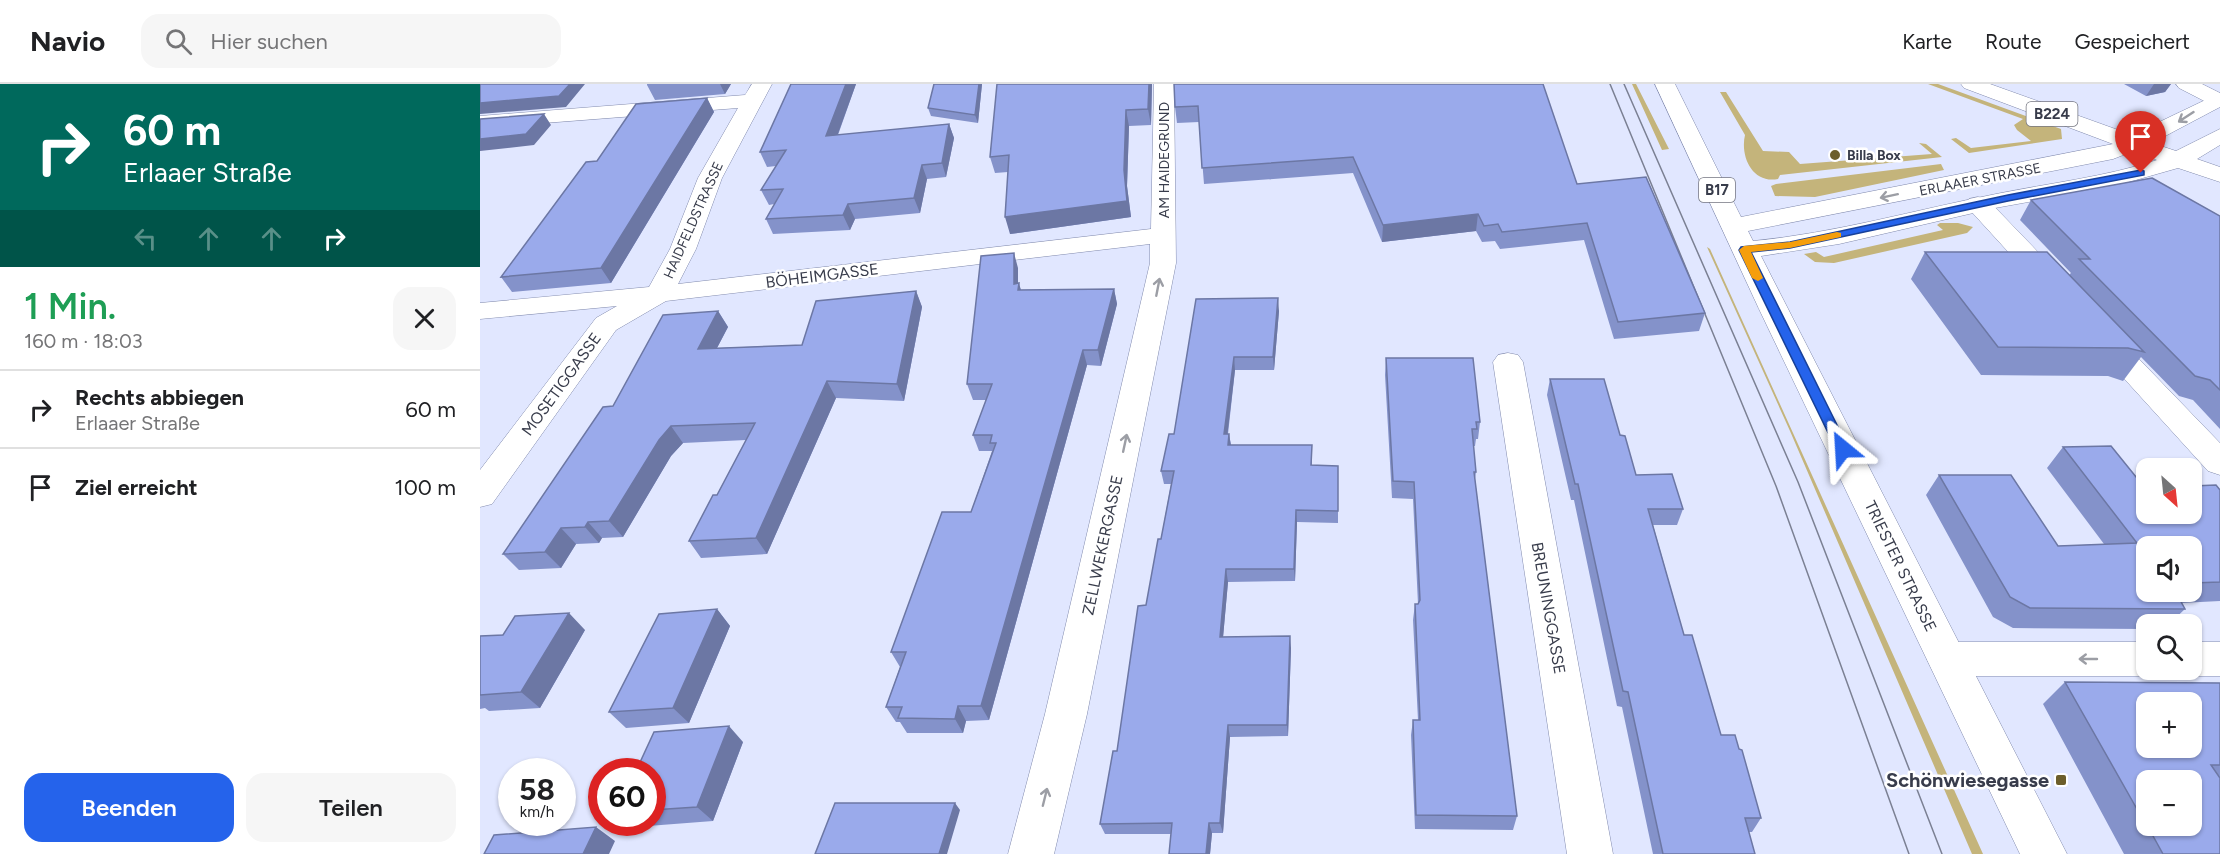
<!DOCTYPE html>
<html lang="de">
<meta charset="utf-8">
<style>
body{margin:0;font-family:Figtree,sans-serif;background:#f6f6f6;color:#202124;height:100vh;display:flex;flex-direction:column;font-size:22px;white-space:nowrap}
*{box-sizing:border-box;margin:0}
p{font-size:20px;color:#757577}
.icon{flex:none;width:33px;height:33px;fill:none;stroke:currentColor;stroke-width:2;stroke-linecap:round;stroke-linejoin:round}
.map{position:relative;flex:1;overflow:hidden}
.details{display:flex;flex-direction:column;background:#fff;width:480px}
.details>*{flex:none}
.top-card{background:#00695c;color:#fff;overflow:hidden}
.needle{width:39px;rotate:153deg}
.fabs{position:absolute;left:1656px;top:374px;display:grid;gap:12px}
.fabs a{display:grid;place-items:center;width:66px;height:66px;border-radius:12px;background:#fff;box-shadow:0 2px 4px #0004;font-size:30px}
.speed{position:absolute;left:18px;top:674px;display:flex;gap:12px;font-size:30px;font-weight:700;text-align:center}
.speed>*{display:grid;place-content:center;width:78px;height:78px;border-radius:50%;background:#fff;box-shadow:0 2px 4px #0004;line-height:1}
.speed small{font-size:15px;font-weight:400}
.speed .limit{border:9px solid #d22;background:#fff;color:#111}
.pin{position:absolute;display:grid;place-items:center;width:51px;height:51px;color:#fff;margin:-62px -26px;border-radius:50% 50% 50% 0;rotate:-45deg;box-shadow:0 0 6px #0007}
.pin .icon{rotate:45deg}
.me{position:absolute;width:66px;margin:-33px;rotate:333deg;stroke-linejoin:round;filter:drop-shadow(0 0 4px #0008)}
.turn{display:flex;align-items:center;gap:21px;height:126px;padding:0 24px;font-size:27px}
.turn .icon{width:78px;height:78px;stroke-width:2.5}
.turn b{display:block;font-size:42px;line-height:51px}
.lanes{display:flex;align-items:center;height:57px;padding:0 24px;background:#0003;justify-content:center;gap:30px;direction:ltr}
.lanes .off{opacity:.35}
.round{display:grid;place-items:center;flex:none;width:63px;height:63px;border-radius:18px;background:#f6f6f6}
.head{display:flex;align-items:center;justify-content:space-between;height:102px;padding:0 24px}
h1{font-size:36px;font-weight:600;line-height:45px;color:#1e9e55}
.cta{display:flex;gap:12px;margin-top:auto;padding:12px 24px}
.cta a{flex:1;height:69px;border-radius:18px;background:#2563eb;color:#fff;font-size:24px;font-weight:600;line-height:69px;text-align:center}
.cta a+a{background:#f6f6f6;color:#202124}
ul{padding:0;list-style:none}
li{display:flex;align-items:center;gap:18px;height:78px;padding:0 24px;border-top:2px solid #e0e0e0}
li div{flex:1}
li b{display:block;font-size:22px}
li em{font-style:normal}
header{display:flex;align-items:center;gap:36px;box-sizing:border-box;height:84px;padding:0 30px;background:#fff;border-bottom:2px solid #e0e0e0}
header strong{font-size:28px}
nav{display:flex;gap:33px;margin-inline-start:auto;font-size:21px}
.search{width:420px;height:54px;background:#f6f6f6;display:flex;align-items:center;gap:15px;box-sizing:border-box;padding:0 21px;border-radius:18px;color:#757577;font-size:22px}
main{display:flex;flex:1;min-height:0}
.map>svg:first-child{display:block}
.green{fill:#c4b47b}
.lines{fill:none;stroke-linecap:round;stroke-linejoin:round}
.minor-casing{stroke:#818aad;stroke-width:1}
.major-casing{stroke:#818aad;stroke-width:1}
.minor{fill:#fff;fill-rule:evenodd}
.major{fill:#fff;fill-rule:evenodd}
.tram{stroke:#7b8093;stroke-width:1.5}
.wall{fill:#8492ca;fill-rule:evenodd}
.shaded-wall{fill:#6c77a4}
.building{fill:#9aaaeb;stroke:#6c77a4;stroke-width:1.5;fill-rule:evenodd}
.oneway{stroke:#9c9ea5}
.route{fill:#2563eb;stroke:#184099;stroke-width:1.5}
.slow{fill:#f59e0b}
.poi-dot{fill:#6c5e2b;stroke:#fff;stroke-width:2}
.labels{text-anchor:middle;stroke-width:5;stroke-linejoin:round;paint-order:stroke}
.far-poi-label{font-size:14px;font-weight:bold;fill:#383c4b;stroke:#fff;text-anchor:start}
.far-street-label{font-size:14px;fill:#383c4b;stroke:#fff}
.shield{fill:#fff;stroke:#747681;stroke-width:1.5}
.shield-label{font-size:15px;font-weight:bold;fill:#383c4b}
.street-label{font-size:16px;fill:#383c4b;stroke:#fff}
.near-poi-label{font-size:20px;font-weight:bold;fill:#383c4b;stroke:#fff;text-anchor:end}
</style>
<header>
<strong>Navio</strong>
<div class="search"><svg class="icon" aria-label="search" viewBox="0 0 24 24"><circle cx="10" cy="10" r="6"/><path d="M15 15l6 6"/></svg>Hier suchen</div>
<nav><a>Karte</a><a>Route</a><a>Gespeichert</a></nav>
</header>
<main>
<section class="details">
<div class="top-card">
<div class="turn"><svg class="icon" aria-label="right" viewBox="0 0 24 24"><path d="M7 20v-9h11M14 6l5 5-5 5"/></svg><div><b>60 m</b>Erlaaer Straße</div></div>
<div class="lanes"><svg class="icon off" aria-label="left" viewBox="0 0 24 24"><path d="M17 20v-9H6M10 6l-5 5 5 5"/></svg><svg class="icon off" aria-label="ahead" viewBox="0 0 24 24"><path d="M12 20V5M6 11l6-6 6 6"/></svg><svg class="icon off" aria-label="ahead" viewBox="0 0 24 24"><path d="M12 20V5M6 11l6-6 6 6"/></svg><svg class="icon" aria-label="right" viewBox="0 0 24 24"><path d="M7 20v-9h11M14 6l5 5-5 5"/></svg></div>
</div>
<div class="head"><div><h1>1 Min.</h1><p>160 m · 18:03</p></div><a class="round"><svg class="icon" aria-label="close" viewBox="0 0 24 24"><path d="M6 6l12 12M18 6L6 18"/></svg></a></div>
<ul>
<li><svg class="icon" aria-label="right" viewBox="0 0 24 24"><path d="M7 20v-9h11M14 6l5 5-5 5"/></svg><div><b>Rechts abbiegen</b><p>Erlaaer Straße</p></div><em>60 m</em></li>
<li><svg class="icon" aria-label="arrive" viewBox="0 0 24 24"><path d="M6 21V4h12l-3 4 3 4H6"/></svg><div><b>Ziel erreicht</b></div><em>100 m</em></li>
</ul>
<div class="cta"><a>Beenden</a><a>Teilen</a></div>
</section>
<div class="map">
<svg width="1740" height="770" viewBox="0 0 1740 770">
<rect width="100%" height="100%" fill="#e1e7ff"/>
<path class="green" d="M1152,0H1156L1189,65L1182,66Z
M1448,0H1458L1581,45L1582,55L1489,69L1471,55L1476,54L1491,64L1551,57L1537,46L1534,41L1543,35Z
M1240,8H1246L1283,67L1309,68L1320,80L1452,70L1439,59L1446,60L1462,73L1300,91L1298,95C1272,100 1260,72 1265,51Z
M1461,80L1464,86L1335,113L1295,112L1291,102L1296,100Z
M1460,139H1478L1493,143L1487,149L1354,179L1335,178L1324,170L1336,168L1344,173L1463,146L1457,141Z
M1227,163L1230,165L1503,770H1492L1310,347Z"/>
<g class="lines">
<defs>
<path id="minor" d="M272,0H292L242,94L216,165L198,200L671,145L674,0H694L696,179L607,630L574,770H528L565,630L670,179V160L186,217L136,246L12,420L0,423V386L116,234L137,222L0,235V219L169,203L190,165L218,94L258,24L0,44V32L265,11Z
M1696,0H1722L1740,9V21L1730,20L1699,4Z
M1498,113L1507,115L1583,194L1586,200L1583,206L1573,208L1563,206L1489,125L1486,120L1489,115Z
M1620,242L1630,245L1740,359V391L1728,387L1610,257L1606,251L1610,245Z
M1028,269L1038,271L1043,278L1133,770H1087L1013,278L1018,271Z
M1467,558H1666V585H1681L1666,592H1467L1453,587L1447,575L1453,563Z
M1712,558H1740V592H1712L1698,587L1697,585H1712Z"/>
<path id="major" d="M1175,0H1195L1261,133L1633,60L1484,4L1481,0H1510L1652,51L1740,9V23L1672,59L1696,67L1740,45V61L1717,75L1740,83V98L1698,84L1631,103L1515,124L1359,160L1281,172L1587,770H1540L1279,225ZM1654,67L1677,76C1625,93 1570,99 1516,110C1435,126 1356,149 1273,157L1268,147L1633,75Z"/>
</defs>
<use href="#minor" class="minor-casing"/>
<use href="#major" class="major-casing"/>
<use href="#minor" class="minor"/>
<use href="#major" class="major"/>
<path class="tram" d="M1130,0L1296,402L1429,770
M1144,0L1318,398L1462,770"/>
</g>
<path class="wall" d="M167,0H251L245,10L175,16L167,1Z
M311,0H376L358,51L469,40L474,54L466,93L447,95L440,129L375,135L370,146L293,150L286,135L294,120L289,121L281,106L296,82L287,83L280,68Z
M454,0H502L498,39L451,32L448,24Z
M672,0L671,41L649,42L647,102L651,133L530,150L528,88L515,89L510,73Z
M694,0L1097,100L1225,229L1219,247L1134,255L1104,156L1020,165L1015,157L1002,158L996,147L902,158L873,89L724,100L719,38L697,39L695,23Z
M1644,0H1691L1685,8L1666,12Z
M227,14L234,28L131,199L32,208L21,193Z
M1551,116L1740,132V345L1713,316L1699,312L1661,273L1643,297L1628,292L1501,291L1431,195L1445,168L1589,191L1591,189L1540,136Z
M538,184V199L541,206L634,205L637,220L621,282L607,281L509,636L486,637L483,649H427L420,638H416L406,623L420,583L411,568L491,428L512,367H499L493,351L506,316H493L487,300Z
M436,207L442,223L424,317L356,314L287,470L221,474L209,457L237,411L266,356L203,359L191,372L143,453L122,454L119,459L96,460L81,484L39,486L23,470L133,322L238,227L248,243L237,264L322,261Z
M716,215L799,227L794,286H755L748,350H749L751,361H832V381L858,382V439L817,438L815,497L748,498L743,553L811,564L808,652L750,653L743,749H732L730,770H689L691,750H625L620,740L637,667L666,521L681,455L691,400H684L681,387L694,350Z
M906,274L1000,338L998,355H996L995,362H993L996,388L995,395L1037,732L1033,746L935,745L931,651L933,636H938L933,536L935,520H938L933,415L912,414L905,291Z
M1070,295L1140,351L1156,391L1203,425L1197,441H1173L1204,551L1241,651L1281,734L1272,748H1269L1275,770H1173L1142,623L1137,622L1094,416H1091L1067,311Z
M1583,363L1665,404L1740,406V517L1701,519L1705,525L1689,540H1666V545L1533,544L1513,533L1446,411L1459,391L1578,462L1624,460L1567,384ZM1712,462V507H1666Z
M237,525L250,542L209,639L146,644L129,628Z
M105,546L60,624L9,627L5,624L0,625V552Z
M1585,598L1740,599V770H1644L1563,620Z
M263,658L233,737L155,743L148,738H172V687Z"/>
<path class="shaded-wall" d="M90,0H105L86,23L0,30V19Z
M240,0H251L245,10Z
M366,0H376L352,66L346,52Z
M499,0H502L498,39L495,31Z
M669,0H672L671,41L668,25Z
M1674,0H1691L1685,8L1666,12Z
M227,14L234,28L131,199L121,184Z
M646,26L649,42L647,102L651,133L530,150L525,133L644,86Z
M64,30L71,41L54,61L0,67V55Z
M469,40L474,54L466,93L462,79Z
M442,81L447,95L440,129L434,114Z
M368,120L375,135L370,146L363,131Z
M998,130L996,147L902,158L903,141Z
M534,169L538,184V204L539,199L543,214L534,200Z
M634,205L637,220L621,282L618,266Z
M436,207L442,223L424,317L417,300Z
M798,214L799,227L794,286L793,273Z
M238,227L248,243L228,281L218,265Z
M603,266L607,281L509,636L501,622Z
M754,273L755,286L746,362L744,350Z
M347,297L356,314L287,470L276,454Z
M191,342L203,359L191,372L143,453L129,437L179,356Z
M749,350L751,362L748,361Z
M816,426L817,438L815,497L814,485Z
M108,438L122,454L119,459L105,443Z
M81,444L96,460L81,484L65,468Z
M746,485L748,498L742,565L740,553Z
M237,525L250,542L209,639L193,624Z
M89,529L105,546L60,624L41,608Z
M810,552L811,564L808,652L807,641Z
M478,622L486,637L483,649L475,635Z
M748,641L750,653L743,749L740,739Z
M249,642L263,658L233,737L217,723Z
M475,719L480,726L467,770H459Z
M729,739L732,749L730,770H726Z
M116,743L135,757L129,770H103Z"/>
<path class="building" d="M0,0H90L79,12L0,19Z
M311,0H366L346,52L469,40L462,79L442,81L434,114L368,120L363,131L286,135L303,105L281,106L306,66L280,68Z
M454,0H499L495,31L448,24Z
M517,0H669L668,25L646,26L644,86L647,117L525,133L529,71L510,73Z
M694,0H1063L1097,100L1166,93L1225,229L1138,238L1107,139L1022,148L1018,140L1004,142L998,130L903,141L873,73L722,84L718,22L695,23Z
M227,14L121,184L21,193L106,78L117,77L156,20Z
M64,30L46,50L0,55V35Z
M1672,94L1740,132V306L1730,296L1715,292L1599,175H1610L1551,116Z
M1445,168H1567L1664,268L1648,264L1518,263Z
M534,169V200L539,199L538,206L634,205L618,266H603L501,622H478L475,635L418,634L422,623H406L426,568H411L462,428H491L516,359H510L512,351H493L512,300H487L501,172Z
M436,207L417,300L347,297L276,454L209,457L233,411H237L275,339L191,342L179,356L129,437L108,438L105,443L81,444L65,468L23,470L123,323L133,322L183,231L238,227L218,265L322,261L336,217Z
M798,214L793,273H754L744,350H749L748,361H832L831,381L858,382V427L816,426L814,485H746L740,553L810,552L807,641H748L740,739H729L726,770H689L692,739L620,740L633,667H637L658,522L666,521L678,455H681L694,387H681L689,350H694L716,215Z
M906,274H993L1000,338H996L997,345H992L996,388H994L1037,732L936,731L933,636H940L935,520H938L940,516L934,398L913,397Z
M1070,295H1124L1140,351L1145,352L1156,391L1192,390L1203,425H1168L1204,551H1212L1241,651H1255L1259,665L1262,666L1281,734H1265L1275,770H1183L1148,608L1143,607L1098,400H1095Z
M1631,362L1665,404H1666V429H1712V402L1736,401L1740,406V498L1712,499V462H1666V507H1695L1705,525L1550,524L1530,513L1459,391H1531L1578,462L1657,459L1583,363Z
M237,525L193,624L129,628L179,530Z
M89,529L41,608L0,611V552L23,551L35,532Z
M1585,598L1740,599V681H1731L1740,694V770H1683L1667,741H1712V696H1666V741ZM1666,618H1712V663H1666Z
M249,642L217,723L172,726V687H156L174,648Z
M355,719H475L459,770H335Z
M116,743L103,770H4L14,751Z"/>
<defs><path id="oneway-shaft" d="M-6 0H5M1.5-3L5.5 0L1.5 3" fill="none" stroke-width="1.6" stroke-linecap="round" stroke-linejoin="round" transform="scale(1.5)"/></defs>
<g class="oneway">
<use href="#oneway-shaft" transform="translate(1706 33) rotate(147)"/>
<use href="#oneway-shaft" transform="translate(1409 112) rotate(168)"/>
<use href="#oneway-shaft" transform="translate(678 203) rotate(-79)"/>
<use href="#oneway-shaft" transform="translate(645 359) rotate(-78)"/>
<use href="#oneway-shaft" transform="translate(1608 575) rotate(-180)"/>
<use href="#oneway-shaft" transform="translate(565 713) rotate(-76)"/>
</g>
<path class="route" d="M1661,86L1664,87V91L1528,117L1310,164L1271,168L1369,365L1363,370L1358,369L1259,166L1261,163L1310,158L1528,111Z"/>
<path class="slow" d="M1357,148L1361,149V153L1310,164L1271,168L1283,194L1278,197L1272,194L1259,166L1264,162L1310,158Z"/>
<g class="poi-dot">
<circle cx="1355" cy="71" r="6"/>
<rect x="1575" y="690" width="12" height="12" rx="3"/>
</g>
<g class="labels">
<g class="far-poi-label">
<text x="1367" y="76">Billa Box</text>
</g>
<g class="far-street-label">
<text transform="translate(684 76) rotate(-90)" y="5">AM HAIDEGRUND</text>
<text transform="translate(1500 95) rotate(-11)" y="5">ERLAAER STRASSE</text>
<text transform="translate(213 136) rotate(-66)" y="5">HAIDFELDSTRASSE</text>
</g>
<g class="shield">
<rect x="1546.5" y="18" width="51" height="24" rx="4.5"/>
<rect x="1219" y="94" width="36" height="24" rx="4.5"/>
</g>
<g class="shield-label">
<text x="1572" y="35">B224</text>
<text x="1237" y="111">B17</text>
</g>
<g class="street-label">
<text transform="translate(342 191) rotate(-7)" y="6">BÖHEIMGASSE</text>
<text transform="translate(81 300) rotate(-54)" y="6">MOSETIGGASSE</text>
<text transform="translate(622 461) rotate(-78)" y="6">ZELLWEKERGASSE</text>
<text transform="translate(1421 482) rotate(64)" y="6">TRIESTER STRASSE</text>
<text transform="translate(1069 524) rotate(80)" y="6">BREUNINGGASSE</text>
</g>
<g class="near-poi-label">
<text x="1569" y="703">Schönwiesegasse</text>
</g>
</g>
</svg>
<div class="fabs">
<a><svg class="needle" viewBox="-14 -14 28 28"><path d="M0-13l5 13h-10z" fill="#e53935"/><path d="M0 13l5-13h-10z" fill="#757577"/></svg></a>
<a><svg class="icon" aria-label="sound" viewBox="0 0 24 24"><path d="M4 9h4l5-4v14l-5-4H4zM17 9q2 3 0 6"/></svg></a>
<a><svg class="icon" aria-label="search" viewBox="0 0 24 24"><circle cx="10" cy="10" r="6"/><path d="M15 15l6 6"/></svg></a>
<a>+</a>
<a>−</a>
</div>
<div class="speed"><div>58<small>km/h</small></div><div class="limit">60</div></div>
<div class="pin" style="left:1661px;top:89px;background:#d93025"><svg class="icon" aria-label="arrive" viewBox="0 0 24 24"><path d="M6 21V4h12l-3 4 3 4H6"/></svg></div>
<svg class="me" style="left:1363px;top:365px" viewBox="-20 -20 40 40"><path d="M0-17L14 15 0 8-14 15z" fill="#2563eb" stroke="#fff" stroke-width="4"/></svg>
</div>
</main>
